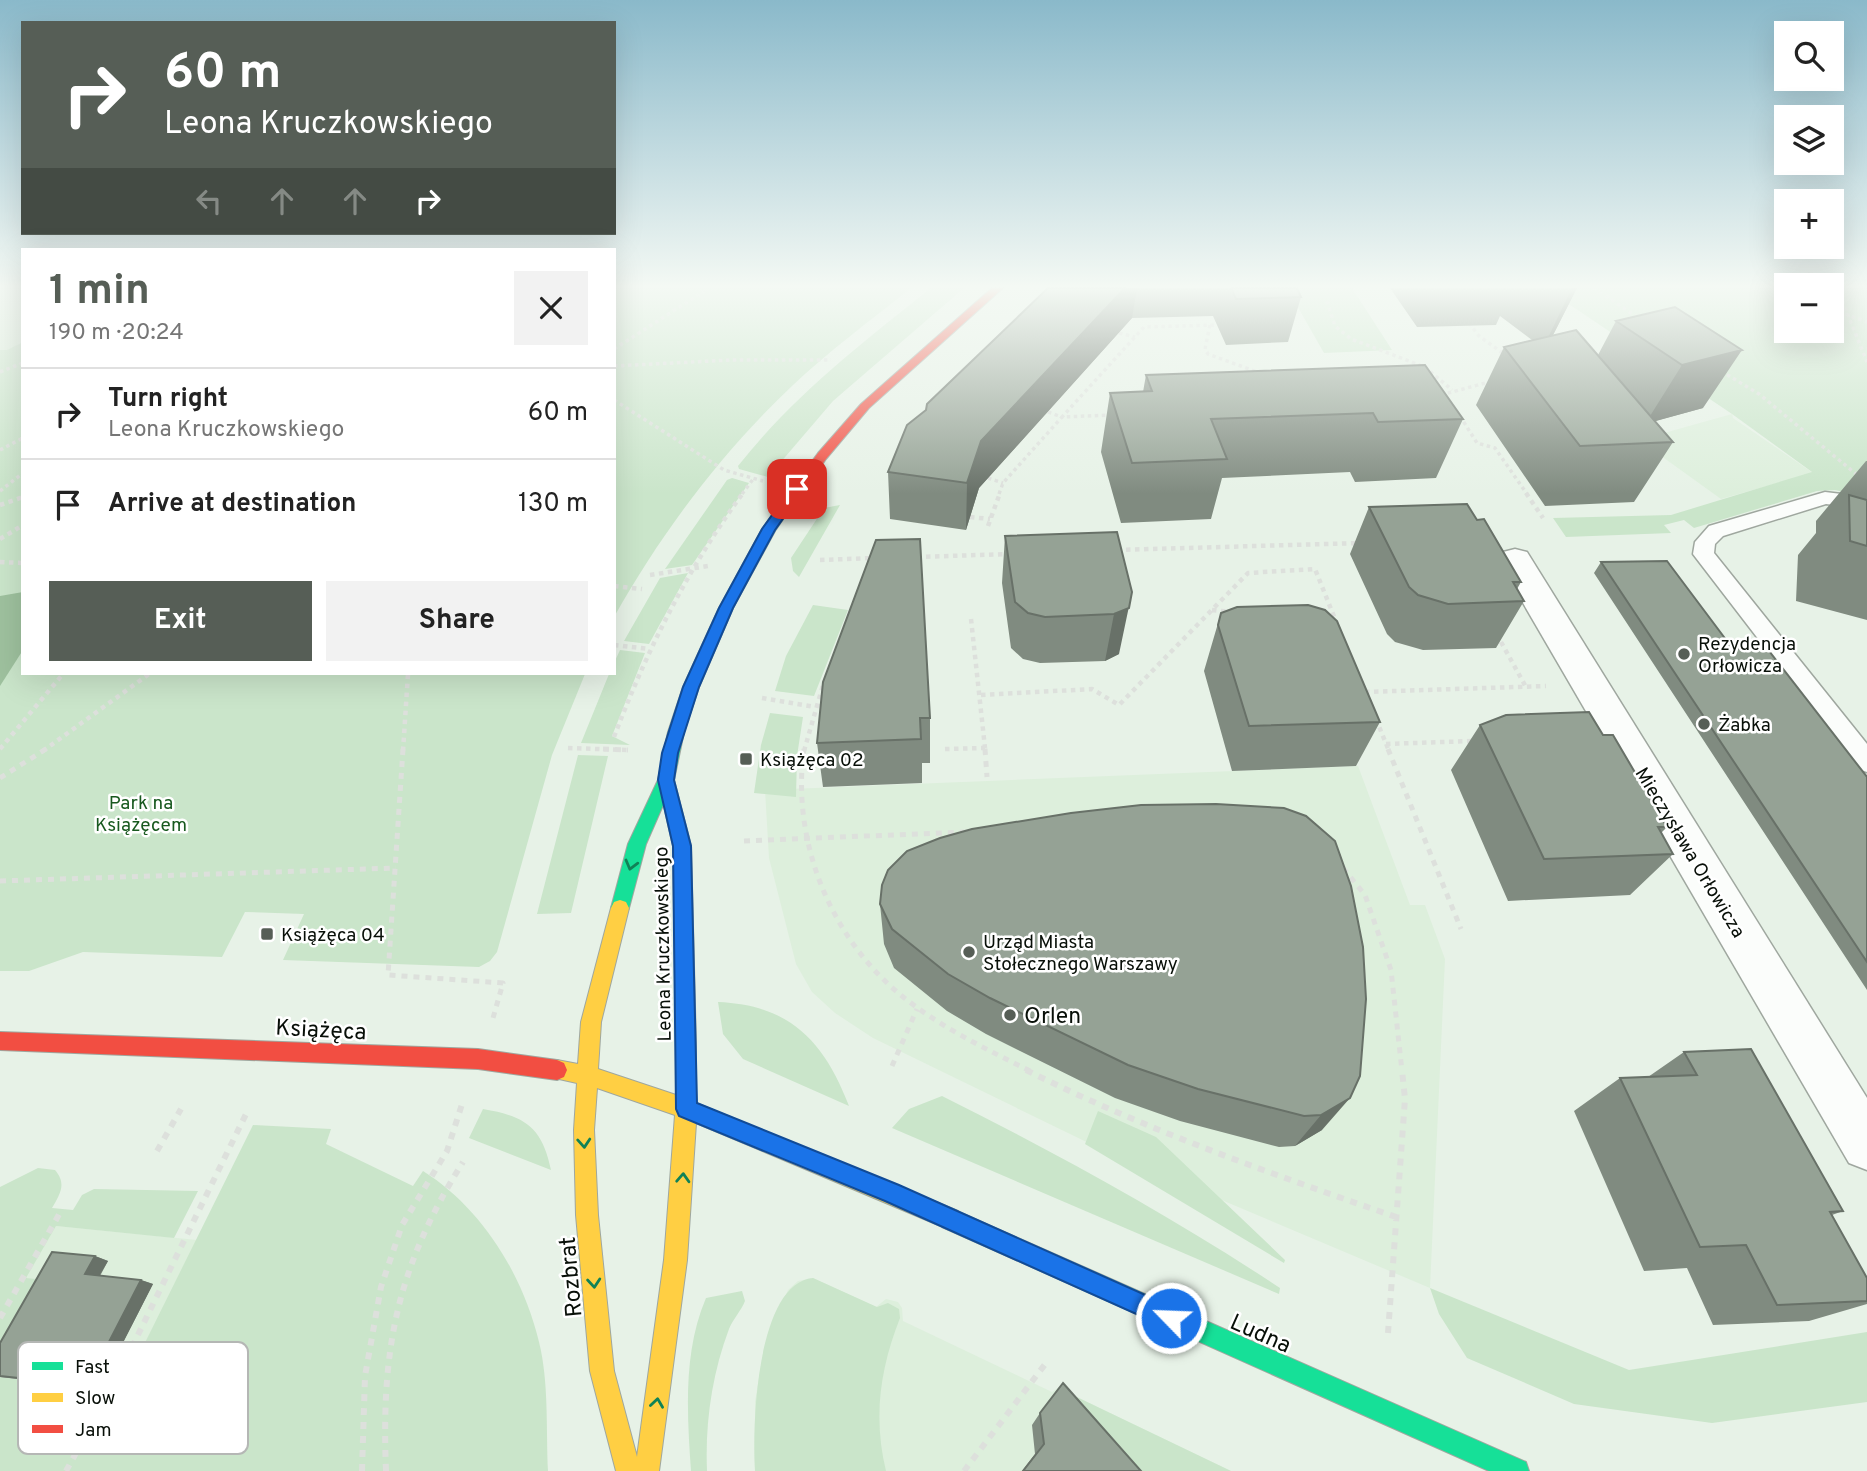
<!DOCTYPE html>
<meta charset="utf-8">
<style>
body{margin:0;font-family:Overpass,sans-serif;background:#f2f2f2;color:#222;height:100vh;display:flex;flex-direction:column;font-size:26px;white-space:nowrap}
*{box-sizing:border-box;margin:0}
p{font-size:23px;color:#767676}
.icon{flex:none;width:38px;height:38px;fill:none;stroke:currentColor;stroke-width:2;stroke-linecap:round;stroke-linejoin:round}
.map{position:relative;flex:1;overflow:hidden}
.side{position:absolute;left:21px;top:248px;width:595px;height:427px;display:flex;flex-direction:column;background:#fff;border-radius:0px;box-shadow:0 7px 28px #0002}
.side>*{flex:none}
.guide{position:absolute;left:21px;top:21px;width:595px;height:214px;border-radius:0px;box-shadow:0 7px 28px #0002;background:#565e56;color:#fff;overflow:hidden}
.tools{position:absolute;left:1774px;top:21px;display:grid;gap:14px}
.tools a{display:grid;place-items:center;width:70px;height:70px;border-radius:0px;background:#fff;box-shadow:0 7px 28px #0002;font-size:35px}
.pin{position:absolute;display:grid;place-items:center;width:60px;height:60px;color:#fff;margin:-30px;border-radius:14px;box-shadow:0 4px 10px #0006}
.me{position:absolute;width:77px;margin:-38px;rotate:294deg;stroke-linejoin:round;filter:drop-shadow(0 0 5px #0008)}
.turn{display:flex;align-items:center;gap:24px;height:147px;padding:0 28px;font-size:32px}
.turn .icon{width:91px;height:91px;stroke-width:2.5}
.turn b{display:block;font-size:49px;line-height:60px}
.lanes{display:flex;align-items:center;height:66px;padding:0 28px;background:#0003;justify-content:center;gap:35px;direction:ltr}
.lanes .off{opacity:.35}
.round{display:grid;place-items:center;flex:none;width:74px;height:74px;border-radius:0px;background:#f2f2f2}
.headline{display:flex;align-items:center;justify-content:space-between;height:119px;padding:0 28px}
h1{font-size:42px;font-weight:700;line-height:52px;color:#565e56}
.button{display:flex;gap:14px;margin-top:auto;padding:14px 28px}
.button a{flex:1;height:80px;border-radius:0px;background:#565e56;color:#fff;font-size:28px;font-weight:700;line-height:80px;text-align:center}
.button a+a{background:#f2f2f2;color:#222}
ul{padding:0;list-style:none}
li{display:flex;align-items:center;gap:21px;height:91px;padding:0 28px;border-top:2px solid #e0e0e0}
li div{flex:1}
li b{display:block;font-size:26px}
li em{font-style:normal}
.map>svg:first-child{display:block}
.built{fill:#ddefdc}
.green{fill:#cae5ca}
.water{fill:#9ec19e}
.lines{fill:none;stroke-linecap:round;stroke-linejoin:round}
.lane-casing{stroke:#9fa79f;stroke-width:3}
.street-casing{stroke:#9fa79f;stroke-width:3}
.fast-casing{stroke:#9fa79f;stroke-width:2}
.slow-casing{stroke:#9fa79f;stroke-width:2}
.jam-casing{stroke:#9fa79f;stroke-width:2}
.path-far3{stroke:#dde0dc;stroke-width:3.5;stroke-dasharray:3.5 3.5;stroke-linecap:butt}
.path-far2{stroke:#dde0dc;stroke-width:4.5;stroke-dasharray:4.5 4.5;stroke-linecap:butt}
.path-far1{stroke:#dde0dc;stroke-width:5;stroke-dasharray:6 6;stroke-linecap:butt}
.path{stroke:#dde0dc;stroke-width:6;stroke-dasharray:7 7;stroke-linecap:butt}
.lane{fill:#fbfdfb;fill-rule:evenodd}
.street{fill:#fbfdfb;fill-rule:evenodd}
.fast{fill:#16e098;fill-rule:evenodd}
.slow{fill:#ffcf43;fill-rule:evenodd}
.jam{fill:#f24e42;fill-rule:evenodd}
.wall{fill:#808b80}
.shaded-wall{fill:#687168}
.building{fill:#95a295;stroke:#687168;stroke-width:2}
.oneway{stroke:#108257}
.route{fill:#1a73e8;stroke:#114b97;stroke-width:2}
.poi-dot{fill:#565e56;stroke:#fff;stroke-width:2.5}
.labels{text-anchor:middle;stroke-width:5;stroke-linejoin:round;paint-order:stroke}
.poi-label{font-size:19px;fill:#080f08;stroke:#fff;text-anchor:start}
.park-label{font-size:19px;fill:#18591f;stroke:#fff}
.street-label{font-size:19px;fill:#080f08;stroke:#fff}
.near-poi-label{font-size:23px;fill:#080f08;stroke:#fff;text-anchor:start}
.near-street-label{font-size:23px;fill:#080f08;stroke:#fff}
.key{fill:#fff;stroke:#b5b7b5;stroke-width:2}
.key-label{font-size:19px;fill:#080f08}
</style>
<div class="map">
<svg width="1867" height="1471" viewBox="0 0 1867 1471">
<rect width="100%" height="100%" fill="#e7f2e7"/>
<path class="built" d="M0,288H23V342L0,354Z
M1732,414L1733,418L1813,473L1721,499L1639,440Z
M1358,766L1410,905H1425L1445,959L1430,1288L1103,1150L873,1038L835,1013L812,992L796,964L769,858L765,790Z
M56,1226L197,1240L120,1393L98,1389L108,1370L42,1382L51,1279L25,1278Z
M813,1278L876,1307L886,1299L898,1302L902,1308L903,1321L1052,1392L1058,1388L1231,1471H755V1402L764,1347L788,1290L798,1281Z"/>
<path class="green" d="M614,288H911C871,320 829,351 792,386C721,453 662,532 614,617Z
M931,288H964L833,401L768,477L739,469L738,466C793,396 862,343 931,288Z
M1287,288H1352L1392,350L1324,353Z
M1545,288H1787V331H1832V288H1867V497L1835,490L1817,491L1694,528L1684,520L1664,525L1671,533L1566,537L1553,518L1671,515L1812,472L1732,414Z
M23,342V674H585L552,755L497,952L490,961L479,967L283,960L304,914L245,912L222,957L83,952L29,971H0V350H7Z
M732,478L749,483L692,565L665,569L727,480Z
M840,505L799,577L793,571L791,558L824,508Z
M688,573L649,644L624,641L660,578Z
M813,605L848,610L814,696L775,691L786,656Z
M620,650L645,653L612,736L630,745L581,743L609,674H614V663Z
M770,713L803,717L797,756L796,797L754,793L761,745Z
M578,755L608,756L571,913L537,914Z
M718,1002C790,1005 824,1041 849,1106L743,1059L723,1034Z
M942,1096C1058,1154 1171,1216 1280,1288L1279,1294L892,1128L909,1109Z
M483,1109C524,1116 542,1126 551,1170L469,1138Z
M1098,1111L1156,1137L1285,1260L1284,1263L1085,1144Z
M253,1125L331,1129L326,1144L413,1186L423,1171C482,1208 523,1275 539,1342C549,1382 546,1429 548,1471H0V1377L42,1382L52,1364L109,1370L98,1389L120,1393Z
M38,1168L55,1170C67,1184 60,1194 52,1208L73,1210L82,1195L94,1189L198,1191L174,1238L56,1226L26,1278L52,1280L0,1371V1187Z
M813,1278L877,1307L888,1303L899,1309L900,1318C880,1369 873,1417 886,1471H755C752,1428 756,1283 813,1278Z
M1430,1288L1629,1370L1867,1332V1402L1712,1423L1574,1404L1467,1358L1439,1314Z
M742,1291L745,1301C741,1311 733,1319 729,1329C712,1374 705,1423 707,1471H691C687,1413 683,1352 706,1298Z
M1058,1388L1231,1471H1117L1052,1397Z"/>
<path class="water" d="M23,592V650L0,686V596Z"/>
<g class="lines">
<defs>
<path id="lane" d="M1825,492L1867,497V509L1826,504L1723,536L1715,544L1714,553L1867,744V772L1858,769L1693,554L1695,542L1709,526Z"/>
<path id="street" d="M1515,549L1527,552L1867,1098V1170L1849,1163L1498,560L1503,552Z"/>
<path id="fast" d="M784,505L790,509L775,531L733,608L699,687L684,732L674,780L646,844L629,908L626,914L620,916L614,914L611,908L628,844L658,780L668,732L683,687L719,608L762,529L779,506Z
M950,1208L1526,1462L1529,1471H1489L942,1227L939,1219L942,1211Z"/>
<path id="slow" d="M620,900L626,902L629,908L601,1022L598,1069L676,1095V1047L679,1040L686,1038L693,1040L696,1047V1103L958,1211L961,1219L958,1227L950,1230L696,1123L687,1260L659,1471H616L590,1371L576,1215L574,1130L577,1083L550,1077L547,1070L550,1063L557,1060L578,1064L581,1022L611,908L614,902ZM597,1088L675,1115L664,1260L637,1457L614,1371L598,1215L594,1130Z"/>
<path id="jam" d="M992,288H1003L869,408L826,459L789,512H779V506L818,453L861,404Z
M666,773L672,775L674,780L691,846L696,1047L693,1054L686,1056L679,1054L676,1047L673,846L658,780L660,775Z
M0,1032L478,1049L557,1060L564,1063L567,1070L564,1077L557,1080L478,1069L0,1050Z"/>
</defs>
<use href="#lane" class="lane-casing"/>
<use href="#street" class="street-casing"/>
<use href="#fast" class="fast-casing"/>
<use href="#slow" class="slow-casing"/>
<use href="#jam" class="jam-casing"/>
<path class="path-far3" d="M1594,288L1640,319
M1777,288L1787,292
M1837,288L1867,362
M1327,301L1335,326L1351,339L1425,367L1452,390
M1832,309L1867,322
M1469,323L1479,336L1504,354
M1210,325L1205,349L1208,354L1257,372
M1119,333L1135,337
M614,349L709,288
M614,366L731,360H831
M1721,371L1759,394L1856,474
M0,372L23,363
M1441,395L1489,382
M614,400L724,470L763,481
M1048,412L1062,417L1144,327L1217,325
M1460,416L1477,443L1495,448L1527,494
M0,450L23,438
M988,478L1003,483
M0,491L23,473
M742,494L754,478
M999,494L1003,483L1062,417L1112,415"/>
<path class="path-far2" d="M1526,493L1543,518
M0,505L23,497
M970,517L990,519
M988,526L1000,493
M0,539L23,525
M1117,550L1360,543
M917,557L1010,554
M820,560L873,558
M0,562L23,563
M650,575L708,566
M614,586L642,589
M1212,610L1232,612
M971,619L985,748
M1501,642L1526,687
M614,645L649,649
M1365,692L1546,686
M981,695L1092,689L1119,705L1248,573L1315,569L1337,624
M762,698L815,707
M1376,719L1389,751
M614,737C647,650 688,568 743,493
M1386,744L1472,741
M568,748L628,750
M0,749L63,674
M945,749L985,748V751
M43,751L149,674
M403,751L408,674
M804,751L823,685"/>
<path class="path-far1" d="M403,749L388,975L503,983L493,1018
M603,749L628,750
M804,749C791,840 830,938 902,996C940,1027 986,1049 1030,1071
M985,749L987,777
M1388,749L1461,929
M0,778L46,749
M744,841L965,832
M1343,868L1365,895L1391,970L1402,1071
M0,881L396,868
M892,1066L917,1009"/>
<path class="path" d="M1026,1070C1146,1130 1272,1174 1399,1218
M157,1151L181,1109
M0,1318L61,1211
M1388,1333L1405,1099L1402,1070
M66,1471L110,1392L247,1112
M362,1471L365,1376L381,1287L402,1225L447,1151L463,1101
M386,1471C381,1348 397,1267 463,1162
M964,1471L1046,1363"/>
<use href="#lane" class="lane"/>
<use href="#street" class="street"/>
<use href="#fast" class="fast"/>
<use href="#slow" class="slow"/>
<use href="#jam" class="jam"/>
</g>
<path class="wall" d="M1048,288H1297L1301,297L1288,342L1226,345L1213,316L1132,318L979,488L966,530L890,519L888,472L926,410Z
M1390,288H1577L1553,335L1598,355L1616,321L1675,307L1703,408L1655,421L1673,442L1634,502L1545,506L1476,405L1504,347L1532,340L1500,316L1496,325L1417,327Z
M1146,375L1463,419L1436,478L1355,482L1350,472L1222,478L1211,519L1121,523L1101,452L1110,393L1143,392Z
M1866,461H1867V620L1796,601L1798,555L1816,533V521Z
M1369,507L1477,520L1521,582L1517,589L1524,601L1496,648L1423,650L1395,642L1387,634L1350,554Z
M1117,532L1119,654L1105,661L1040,663L1023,659L1011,648L1002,583L1005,536Z
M1601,562L1733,649L1867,777V990L1594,573Z
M1221,613L1380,722L1356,766L1232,771L1204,671Z
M823,682L930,718V763H922V783L823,787L817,743Z
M1480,725L1603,735L1667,827L1661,833L1673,854L1630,895L1508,901L1451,770Z
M1306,816L1322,1130L1295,1146L1279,1147L1180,1121L1115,1098L986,1034L947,1011L894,968L884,944L880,904Z
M1684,1052L1843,1211L1832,1215L1867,1278V1304L1809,1321L1713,1325L1687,1268L1644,1271L1574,1111L1620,1078L1648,1077Z
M95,1256L108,1261L100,1276L141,1280L153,1284L109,1370L52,1364L42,1382L0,1377V1343Z
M1040,1413L1141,1471H1022L1035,1454L1032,1425Z"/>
<path class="shaded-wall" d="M1125,288H1137L1132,318L979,488L966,530L967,483L981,441Z
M1572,288H1577L1551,339L1543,348Z
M1742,350L1703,408L1645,424L1682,365Z
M1132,592L1119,654L1105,661L1114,614Z
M1350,1098L1322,1130L1295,1146L1321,1115Z
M95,1256L108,1261L98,1278L85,1274Z
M141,1280L153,1284L109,1370L96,1367Z
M39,1360L52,1364L42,1382L28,1379Z"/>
<path class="building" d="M1048,288H1125L981,441L967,483L888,472L907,425L926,410L927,404Z
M1231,288H1297L1301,297L1236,299Z
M1675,307L1742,350L1682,365L1616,321Z
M1576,330L1673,442L1580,446L1504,347Z
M1425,365L1463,419L1378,422L1373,413L1211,419L1227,459L1132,463L1110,393L1152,391L1146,375Z
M1849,495L1867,500V546L1850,541Z
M1467,504L1477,520L1484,519L1521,582H1513L1524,601L1448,604L1418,595L1409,587L1369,507Z
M1117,532L1132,592L1129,608L1114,614L1045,617L1028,613L1015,602L1005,536Z
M920,539L930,718H920L921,739L817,743L823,682L876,540Z
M1667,561L1733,649L1766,647L1867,777V962L1601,562Z
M1308,605L1325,610L1337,621L1380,722L1249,726L1218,625L1221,613L1237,607Z
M1589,712L1603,735H1613L1667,827H1658L1673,854L1544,859L1480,725L1506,715Z
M1216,804L1284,808L1306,816L1335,841L1351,886L1363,947L1366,999L1360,1076L1350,1098L1321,1115L1304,1116L1198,1089L1128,1065L990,998L948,974L892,929L880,904L882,885L888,870L907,851L940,838L972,829L1071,813L1141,805Z
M1751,1049L1843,1211L1830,1212L1867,1278V1301L1777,1305L1746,1245L1700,1247L1620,1078L1697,1075L1684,1052Z
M52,1252L95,1256L85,1274L141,1280L96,1367L39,1360L28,1379L0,1376V1343Z
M1063,1383L1141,1471H1023L1044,1444L1040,1413Z"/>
<defs><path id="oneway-chevron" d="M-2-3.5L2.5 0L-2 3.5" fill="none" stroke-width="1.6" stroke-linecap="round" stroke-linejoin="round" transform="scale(1.75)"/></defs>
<g class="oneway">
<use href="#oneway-chevron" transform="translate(631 865) rotate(105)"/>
<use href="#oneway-chevron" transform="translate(584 1143) rotate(86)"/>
<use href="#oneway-chevron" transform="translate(683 1178) rotate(-87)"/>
<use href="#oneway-chevron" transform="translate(594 1283) rotate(85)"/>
<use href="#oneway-chevron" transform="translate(657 1403) rotate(-82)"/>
</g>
<linearGradient id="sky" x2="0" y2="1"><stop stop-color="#8ab9ca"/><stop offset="0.58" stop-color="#f4f9f4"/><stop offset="1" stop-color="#f4f9f4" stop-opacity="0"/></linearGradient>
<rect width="1867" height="494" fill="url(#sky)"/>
<path class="route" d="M793,486L804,489L775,530L733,608L699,687L678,753L674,780L691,846L697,1103L899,1185L1179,1310L1183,1318L1179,1326L1171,1330L1163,1326L885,1201L679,1116L676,1109L673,846L658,780L662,753L683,687L719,608L762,529Z"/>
<g class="poi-dot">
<circle cx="1684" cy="654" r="7"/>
<circle cx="1704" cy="724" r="7"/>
<rect x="739" y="752" width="14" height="14" rx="3.5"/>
<rect x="260" y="927" width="14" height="14" rx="3.5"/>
<circle cx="969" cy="952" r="7"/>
<circle cx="1010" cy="1015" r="7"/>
</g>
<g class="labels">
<g class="poi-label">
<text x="1698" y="650">Rezydencja<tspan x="1698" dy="22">Orłowicza</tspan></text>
<text x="1718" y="731">Żabka</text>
<text x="760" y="766">Książęca 02</text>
<text x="281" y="941">Książęca 04</text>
<text x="983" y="948">Urząd Miasta<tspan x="983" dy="22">Stołecznego Warszawy</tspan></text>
</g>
<g class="park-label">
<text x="141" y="809">Park na<tspan x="141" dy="22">Książęcem</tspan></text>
</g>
<g class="street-label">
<text transform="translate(1691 852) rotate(59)" y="7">Mieczysława Orłowicza</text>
<text transform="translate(662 944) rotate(-91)" y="7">Leona Kruczkowskiego</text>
</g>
<g class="near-poi-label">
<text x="1024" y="1023">Orlen</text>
</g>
<g class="near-street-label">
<text transform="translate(321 1029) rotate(3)" y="8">Książęca</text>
<text transform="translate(570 1277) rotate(-95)" y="8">Rozbrat</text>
<text transform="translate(1261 1333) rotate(24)" y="8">Ludna</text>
</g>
</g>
<rect x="18" y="1342" width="230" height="112" rx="10" class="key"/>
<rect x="32" y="1362" width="31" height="8" fill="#16e098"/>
<rect x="32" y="1393" width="31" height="9" fill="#ffcf43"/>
<rect x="32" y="1425" width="31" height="8" fill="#f24e42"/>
<g class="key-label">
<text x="75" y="1373">Fast</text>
<text x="75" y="1404">Slow</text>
<text x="75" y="1436">Jam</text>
</g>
</svg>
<div class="tools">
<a><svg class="icon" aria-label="search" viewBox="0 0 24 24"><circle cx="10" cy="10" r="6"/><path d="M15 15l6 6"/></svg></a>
<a><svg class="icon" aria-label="layers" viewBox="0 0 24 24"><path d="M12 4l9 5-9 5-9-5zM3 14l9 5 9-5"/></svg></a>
<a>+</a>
<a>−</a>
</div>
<div class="pin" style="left:797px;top:489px;background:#d93025"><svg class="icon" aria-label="arrive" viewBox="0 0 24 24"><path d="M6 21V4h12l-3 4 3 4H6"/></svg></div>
<svg class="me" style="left:1171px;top:1318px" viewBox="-20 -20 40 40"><circle r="17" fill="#1a73e8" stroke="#fff" stroke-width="3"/><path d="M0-11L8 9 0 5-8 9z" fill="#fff"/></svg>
<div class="guide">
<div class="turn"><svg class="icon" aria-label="right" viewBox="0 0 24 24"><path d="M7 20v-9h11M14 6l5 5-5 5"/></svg><div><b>60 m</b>Leona Kruczkowskiego</div></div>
<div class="lanes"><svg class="icon off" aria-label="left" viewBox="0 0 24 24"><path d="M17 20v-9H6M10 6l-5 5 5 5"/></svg><svg class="icon off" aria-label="ahead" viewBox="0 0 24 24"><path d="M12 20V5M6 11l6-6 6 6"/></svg><svg class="icon off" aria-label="ahead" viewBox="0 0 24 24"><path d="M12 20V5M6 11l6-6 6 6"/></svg><svg class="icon" aria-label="right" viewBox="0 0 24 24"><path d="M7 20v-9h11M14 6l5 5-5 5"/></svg></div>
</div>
<section class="side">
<div class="headline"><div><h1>1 min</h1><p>190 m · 20:24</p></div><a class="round"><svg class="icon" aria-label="close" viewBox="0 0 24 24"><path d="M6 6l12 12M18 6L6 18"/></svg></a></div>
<ul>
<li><svg class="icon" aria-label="right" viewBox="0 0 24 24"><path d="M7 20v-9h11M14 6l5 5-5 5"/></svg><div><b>Turn right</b><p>Leona Kruczkowskiego</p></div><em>60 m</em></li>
<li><svg class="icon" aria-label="arrive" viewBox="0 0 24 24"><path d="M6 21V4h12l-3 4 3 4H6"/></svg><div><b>Arrive at destination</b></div><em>130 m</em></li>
</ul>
<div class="button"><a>Exit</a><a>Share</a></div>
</section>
</div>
